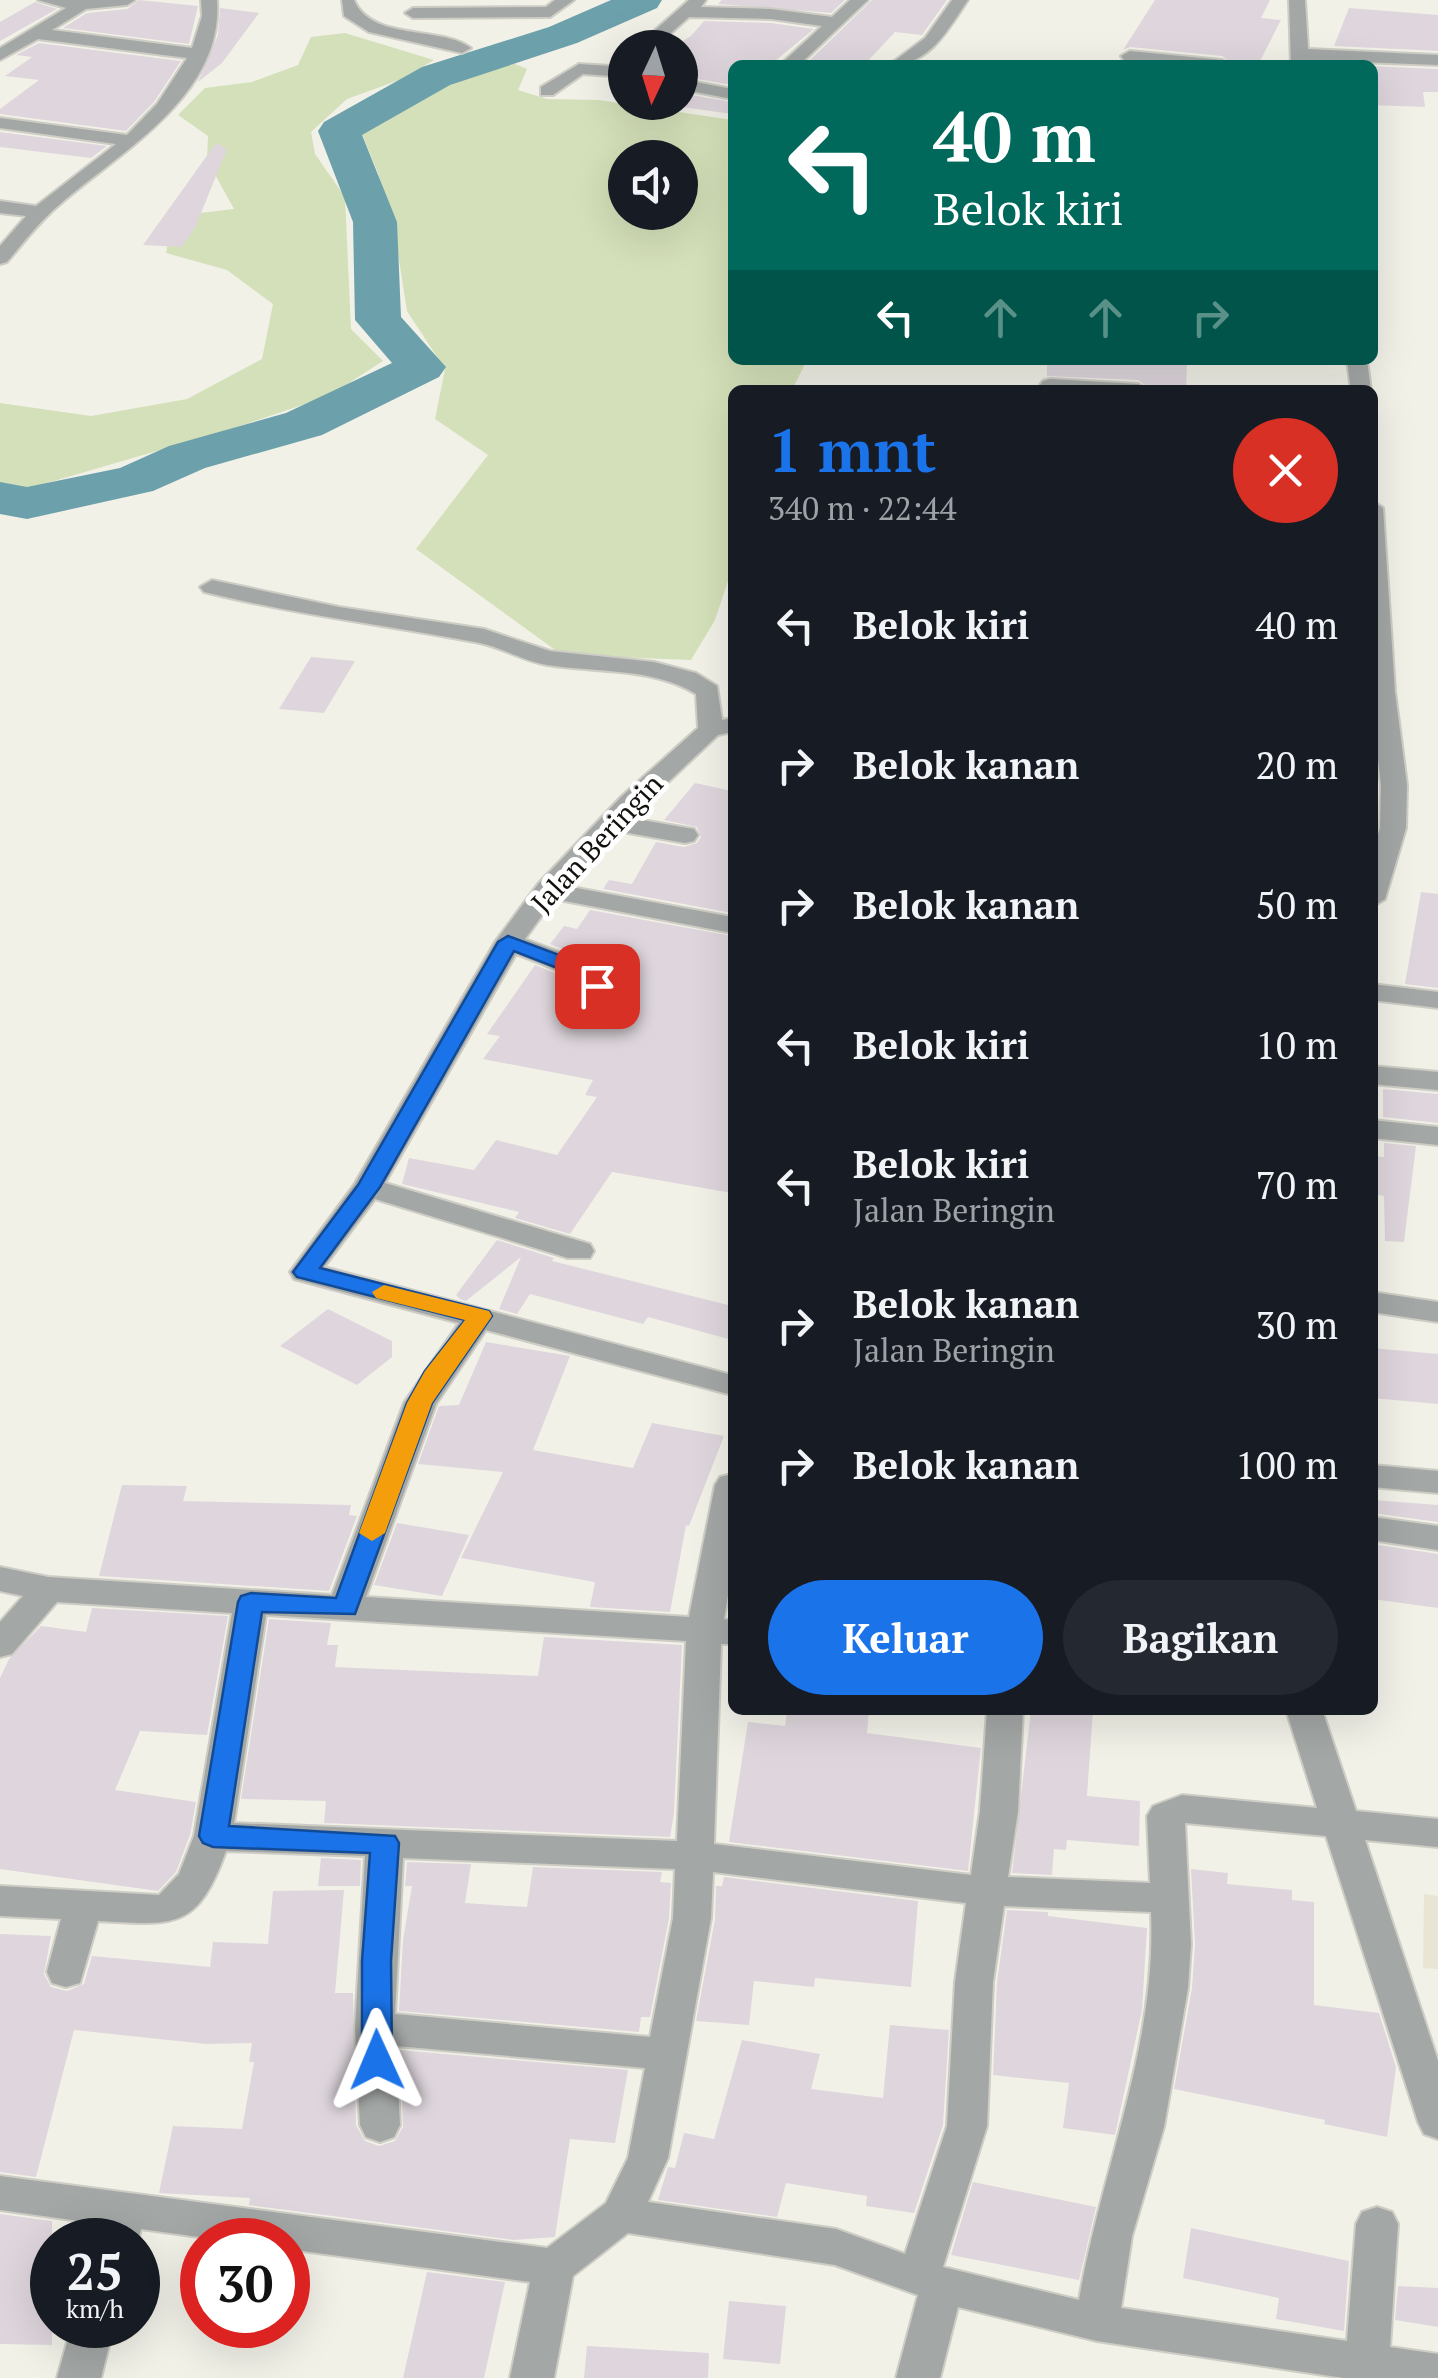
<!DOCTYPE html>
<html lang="id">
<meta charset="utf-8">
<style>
body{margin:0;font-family:"PT Serif",serif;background:#242831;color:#f1f3f6;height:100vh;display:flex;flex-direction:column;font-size:38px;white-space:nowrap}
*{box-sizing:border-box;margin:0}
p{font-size:32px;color:#9ea1a6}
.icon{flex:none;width:55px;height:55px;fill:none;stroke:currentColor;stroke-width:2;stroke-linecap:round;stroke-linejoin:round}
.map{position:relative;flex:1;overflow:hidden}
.details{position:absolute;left:728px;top:385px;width:650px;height:1330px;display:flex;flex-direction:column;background:#171b24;border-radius:15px;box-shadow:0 10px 40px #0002}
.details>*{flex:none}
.top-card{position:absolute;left:728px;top:60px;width:650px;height:305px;border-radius:15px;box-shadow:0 10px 40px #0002;background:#00695c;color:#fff;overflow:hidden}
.needle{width:65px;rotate:184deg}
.tools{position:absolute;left:608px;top:30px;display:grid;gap:20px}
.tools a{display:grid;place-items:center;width:90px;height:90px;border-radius:50%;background:#171b24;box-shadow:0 10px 40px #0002;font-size:50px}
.speed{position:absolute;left:30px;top:2218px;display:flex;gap:20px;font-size:50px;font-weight:700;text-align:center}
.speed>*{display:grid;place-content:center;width:130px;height:130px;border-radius:50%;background:#171b24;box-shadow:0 10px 40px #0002;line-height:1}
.speed small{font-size:25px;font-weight:400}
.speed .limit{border:15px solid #d22;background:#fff;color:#111}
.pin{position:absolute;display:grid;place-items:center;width:85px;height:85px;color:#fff;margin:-42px;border-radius:20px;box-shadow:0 5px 15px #0006}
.me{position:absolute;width:110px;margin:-55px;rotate:359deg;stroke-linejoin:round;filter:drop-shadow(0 0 8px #0008)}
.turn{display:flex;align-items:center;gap:35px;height:210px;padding:0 40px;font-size:45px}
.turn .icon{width:130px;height:130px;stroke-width:2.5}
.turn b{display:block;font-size:70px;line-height:85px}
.lanes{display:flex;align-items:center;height:95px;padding:0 40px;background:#0003;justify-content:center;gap:50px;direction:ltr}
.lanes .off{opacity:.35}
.round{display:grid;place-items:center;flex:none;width:105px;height:105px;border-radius:52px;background:#242831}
.headline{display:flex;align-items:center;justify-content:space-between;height:170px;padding:0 40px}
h1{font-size:60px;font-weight:600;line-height:75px;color:#1a73e8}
.button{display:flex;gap:20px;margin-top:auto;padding:20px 40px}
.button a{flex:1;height:115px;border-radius:60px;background:#1a73e8;color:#fff;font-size:40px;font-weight:600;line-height:115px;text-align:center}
.button a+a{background:#242831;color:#f1f3f6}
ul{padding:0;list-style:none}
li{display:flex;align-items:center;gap:30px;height:140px;padding:0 40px}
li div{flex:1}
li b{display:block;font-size:38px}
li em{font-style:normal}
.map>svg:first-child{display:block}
.built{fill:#e8e5d5}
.green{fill:#d4e0b9;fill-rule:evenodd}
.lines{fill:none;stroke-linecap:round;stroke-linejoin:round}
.river{fill:#6ca1ac;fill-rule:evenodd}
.building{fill:#ded6dc}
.minor-casing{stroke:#cecdc5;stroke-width:4}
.minor{fill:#a3a7a5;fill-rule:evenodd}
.route{fill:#1a73e8;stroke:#114b97;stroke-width:2.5}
.slow{fill:#f59e0b}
.labels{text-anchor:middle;stroke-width:10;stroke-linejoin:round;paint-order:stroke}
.street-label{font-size:28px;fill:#12110e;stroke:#fff}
</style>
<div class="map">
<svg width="1438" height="2378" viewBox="0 0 1438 2378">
<rect width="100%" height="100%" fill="#f2f1e8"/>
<path class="built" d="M1424,1894L1438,1896V1969L1423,1968Z"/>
<path class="green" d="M345,33L434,60L402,79L347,99L311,132L315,154L345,197L351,329L383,361L329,396L222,432L23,490L0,486V403L91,416L187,399L262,359L273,304L227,270L166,253L173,216L234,209L207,160L208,136L178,115L205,88L252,82L298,65L311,37Z
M513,63L527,69L518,90L547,99L599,100L732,120V360H807L792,390H732V569L715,620L691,660L562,655L416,549L488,455L435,419L445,369L407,311L396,241L378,173L361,132L437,86ZM625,158H680V212H625Z"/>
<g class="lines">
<path class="river" d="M611,0H662L657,8L577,43L450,85L362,135L397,222L401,317L446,367L439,377L322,435L205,468L153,491L27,519L0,514V482L27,487L120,468L169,446L286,413L392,363L355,320L353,222L318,131L324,122L422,67L549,27Z"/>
</g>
<path class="building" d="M139,0L198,6L189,44L63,28L87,13L127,9Z
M722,0H845L831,13L718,4Z
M872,0H947L922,35L895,32L864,65L810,60Z
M1155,0H1270L1261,18L1281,20L1258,65H1234L1222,56L1130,47L1123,50Z
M35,2L57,9L0,41V22Z
M220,8L259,13L222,63L198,82L218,35Z
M1349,8L1438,15V51L1334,46Z
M704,21L771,23L814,29L770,65H732V85L680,76V48H671L691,36Z
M39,43L181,61L154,102L126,131L0,114V109L39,80L5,76L32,57L16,55Z
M1372,66L1438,69V92H1423L1425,107L1372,105Z
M680,93L732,102V114L647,102H680Z
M0,132L107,146L91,158L0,147Z
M216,143L227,149L195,228L181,247L143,245Z
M1047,360H1187L1186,390H1152L1138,380L1047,376Z
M311,657L355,661L324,713L279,709Z
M695,783L732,791V913L603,889L609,880L632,884L656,842L684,847L697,843L701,837L697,827L664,820Z
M1421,892L1438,894V988L1405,984Z
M590,910L732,936V1193L612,1172L570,1234L515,1218L519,1212L402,1184L409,1158L474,1170L496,1140L557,1155L597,1097L585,1095L593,1080L483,1059L500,1036L487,1034L535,965L577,982L568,1020L586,1028L601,1018L614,987L605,966L550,944L564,926L577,929Z
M1383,1089L1438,1094V1123L1383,1117Z
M1384,1143L1416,1146L1404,1242L1385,1241L1384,1196L1372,1194V1156L1384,1157Z
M497,1240L554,1258L552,1261L732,1306V1340L648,1317L643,1324L530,1294L517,1314L499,1309L521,1257L466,1301L460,1299L456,1295Z
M328,1309L392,1341V1357L357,1385L280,1346Z
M486,1342L570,1356L533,1450L633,1468L652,1423L724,1436L689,1526L686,1525L670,1612L590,1607L595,1582L461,1558L503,1472L418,1464L439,1406L459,1405Z
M1372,1348L1438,1354V1404L1372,1398Z
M122,1485L187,1486L183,1501L351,1505L349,1515L357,1516L329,1591L99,1576Z
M1372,1500L1438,1505V1522L1372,1513Z
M397,1523L469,1535L442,1596L374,1585Z
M1372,1544L1438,1554V1608L1372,1599Z
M92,1608L228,1616L207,1735L140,1731L115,1790L196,1802L190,1835L176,1872L158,1891L0,1869V1678L9,1659L41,1626L86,1632Z
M269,1619L331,1623L327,1645H338L335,1667L538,1676L544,1637L682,1645L674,1813L670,1837L324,1823L326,1801L241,1799Z
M787,1710H869L867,1733L981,1748L968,1871L729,1842L748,1722L785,1726Z
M1031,1710H1093L1087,1796L1140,1801L1139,1846L1067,1840L1066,1850L1054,1849L1052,1875L1012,1873Z
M321,1858L361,1860L360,1886H318Z
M407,1862L471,1864L465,1903L527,1907L533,1867L662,1872L660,1882L671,1883L669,1918L650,2017H641L639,2032L399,2011L403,1940L412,1886H405Z
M1191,1869L1228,1873L1227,1884L1292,1890V1900L1314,1902V2005L1379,2013L1396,2067L1387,2137L1324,2124L1325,2120L1174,2089L1192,1988L1195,1944Z
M724,1877L918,1901L911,1987L815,1978L814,1987L754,1981L749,2025L696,2021L715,1919L716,1886H722Z
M344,1890L335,1993H353L356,2125L365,2141L379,2146L395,2141L403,2127L400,2050L628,2070L615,2143L570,2139L555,2237L514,2240L249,2205L250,2198L159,2193L173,2126L242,2129L254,2062H249L252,2043L206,2044L74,2030L36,2177L0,2172V1934L51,1936L44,1974L51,1987L67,1991L84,1984L92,1956L210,1967L213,1942L268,1944L273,1891Z
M1007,1910L1048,1912V1916L1147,1928L1142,2010L1115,2135L1063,2128L1069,2083L993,2075L997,1982Z
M890,2025L949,2030L943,2125L914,2213L866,2206L867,2196L786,2183L777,2217L658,2200L668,2167L675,2168L684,2133L714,2139L742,2040L820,2054L811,2089L883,2098Z
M973,2182L1096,2207L1079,2280L951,2255Z
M0,2214L52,2221V2345L0,2344Z
M1191,2228L1349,2261L1344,2331L1276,2319L1279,2298L1183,2278Z
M427,2272L505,2282L484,2378H403Z
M1398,2286L1438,2288V2327L1395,2320Z
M729,2301L786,2306L780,2364L723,2359Z
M587,2346L709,2353L708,2378H584Z"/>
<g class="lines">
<defs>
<path id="minor" d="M38,0H135L127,5L86,9L52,30L192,48L202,16L201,0H217C224,95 121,151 59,205C39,222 24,242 7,262L0,264V246L26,216L0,213V201L36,206L116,144L0,128V118L127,135L157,104L187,58L38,39L0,60V48L66,8Z
M342,0H354C372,42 440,25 471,48L462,53L369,32L344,16Z
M555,0H574L550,17L413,18L405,13L413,8L546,7Z
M689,0H706L701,7L771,9L832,17L850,0H868L799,65H780L822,26L771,19L689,17L654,48H635Z
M952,0H968C947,31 930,65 889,65L925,38Z
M1289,0H1305L1308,49L1438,55V65L1308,60L1309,65H1291Z
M1130,51L1222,60L1231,65H1169L1124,60L1121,56Z
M579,64L625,67V77L583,74L553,95H541V87Z
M680,79L732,89V99L680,89Z
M1347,360H1367L1371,390H1351Z
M1050,379L1138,384L1148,390L1043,389L1040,385L1043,381Z
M1372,501L1383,508L1395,692L1407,785L1406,828L1385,899L1372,907V853L1380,828L1381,785L1372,707Z
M212,580L339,607L484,629L550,651L654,662L696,673L717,686L722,720L732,718V732L718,735L630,818L694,829L698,835L694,841L685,843L617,831L566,886L732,917V933L554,899L525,939L602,968L611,986L598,1017L584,1025L570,1017L583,986L580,979L516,954L385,1183L590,1244L594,1251L590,1258H568L375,1199L324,1267L732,1375V1395L486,1330L436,1404L366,1597L689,1617L715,1485L720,1477L732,1474V1571L724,1619L732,1620V1644H721L714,1844L971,1875L980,1811L987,1710H1023L1018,1811L1008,1877L1150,1883L1147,1816L1153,1806L1182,1795L1317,1808L1286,1710H1322L1356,1811L1438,1819V1847L1365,1840L1438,2061V2139L1424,2134L1418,2122L1326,1836L1185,1823L1191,1944L1188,1988L1164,2127L1132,2236L1121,2308L1347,2341L1356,2224L1362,2212L1377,2207L1392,2212L1398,2224L1390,2347L1438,2354V2378H1344L1097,2341L958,2307L940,2378H896L918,2295L835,2265L628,2233L573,2276L554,2378H510L530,2282L288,2249V2240H221L141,2229L138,2241L96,2240L101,2224L0,2210V2176L547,2248L606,2203L628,2158L645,2068L396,2046L400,2125L394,2137L380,2142L366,2137L360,2125L355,2028L365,1856L226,1851C197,1931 175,1925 98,1921L80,1983L66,1987L52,1983L47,1972L61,1919L0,1916V1886L159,1895L179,1874L194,1836L232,1613L57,1602L12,1654L0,1657V1622L23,1596L0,1591V1567L48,1577L332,1595L404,1403L459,1323L294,1279L290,1272L354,1185L495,942L538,884L622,796L698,728L696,694C652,667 597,673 547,665C522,661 500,646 475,642C384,625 293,614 204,592L200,587ZM266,1615L686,1641L677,1841L234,1823ZM403,1858L675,1869L673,1918L650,2037L395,2014ZM713,1872L966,1903L955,1982L947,2126L905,2254L836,2229L648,2202L668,2158L711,1918ZM1004,1906L1151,1912C1157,2046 1101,2171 1079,2300L943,2267L987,2126L993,1982Z
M1372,984L1438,992V1008L1372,1000Z
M1372,1066L1438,1072V1090L1372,1084Z
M1372,1120L1438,1127V1145L1372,1138Z
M1372,1292L1438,1302V1322L1372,1312Z
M1372,1465L1438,1471V1493L1372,1487Z
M1372,1517L1438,1526V1550L1372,1540Z
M72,2325H114L101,2378H57Z"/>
</defs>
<use href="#minor" class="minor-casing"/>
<use href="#minor" class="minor"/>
</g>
<path class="route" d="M508,936L599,970L608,986L597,993L590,991L583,978L514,951L380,1187L320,1268L489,1311L492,1316L432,1403L355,1614L262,1612L229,1826L395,1836L399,1843L391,1961L392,2060L387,2069L377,2073L366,2069L362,2060V1961L370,1853L213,1847L203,1843L199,1836L238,1602L241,1596L251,1593L336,1598L407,1403L425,1371L465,1320L297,1277L293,1272L358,1185L498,942Z"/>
<path class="slow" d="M384,1285L489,1311L492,1316L432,1403L385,1533L372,1541L359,1533L407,1403L425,1371L465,1320L376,1298L372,1292Z"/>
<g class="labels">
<g class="street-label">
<text transform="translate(597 843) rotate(-47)" y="10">Jalan Beringin</text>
</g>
</g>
</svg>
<div class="tools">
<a><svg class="needle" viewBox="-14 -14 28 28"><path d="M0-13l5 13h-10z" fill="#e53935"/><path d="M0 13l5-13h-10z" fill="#9ea1a6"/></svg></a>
<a><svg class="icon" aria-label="sound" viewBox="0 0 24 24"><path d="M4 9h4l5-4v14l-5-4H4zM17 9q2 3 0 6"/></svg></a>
</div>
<div class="speed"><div>25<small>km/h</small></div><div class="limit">30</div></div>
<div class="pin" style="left:597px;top:986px;background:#d93025"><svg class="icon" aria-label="arrive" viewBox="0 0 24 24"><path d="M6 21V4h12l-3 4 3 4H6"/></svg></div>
<svg class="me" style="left:377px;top:2060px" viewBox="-20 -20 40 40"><path d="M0-17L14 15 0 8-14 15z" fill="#1a73e8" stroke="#fff" stroke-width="4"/></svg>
<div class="top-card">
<div class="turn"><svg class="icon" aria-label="left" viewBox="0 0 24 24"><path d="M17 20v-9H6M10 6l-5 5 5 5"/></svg><div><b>40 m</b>Belok kiri</div></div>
<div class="lanes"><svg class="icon" aria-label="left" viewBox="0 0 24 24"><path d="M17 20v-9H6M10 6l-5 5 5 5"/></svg><svg class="icon off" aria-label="ahead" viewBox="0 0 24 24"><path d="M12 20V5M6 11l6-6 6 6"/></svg><svg class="icon off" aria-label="ahead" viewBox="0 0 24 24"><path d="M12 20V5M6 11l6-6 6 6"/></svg><svg class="icon off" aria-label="right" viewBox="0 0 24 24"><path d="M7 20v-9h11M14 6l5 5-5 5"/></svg></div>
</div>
<section class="details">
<div class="headline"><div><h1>1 mnt</h1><p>340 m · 22:44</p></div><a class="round" style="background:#d93025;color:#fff"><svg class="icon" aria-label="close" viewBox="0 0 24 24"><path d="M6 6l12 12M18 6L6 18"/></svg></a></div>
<ul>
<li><svg class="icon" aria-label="left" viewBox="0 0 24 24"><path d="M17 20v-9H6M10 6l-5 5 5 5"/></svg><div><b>Belok kiri</b></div><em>40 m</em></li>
<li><svg class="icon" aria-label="right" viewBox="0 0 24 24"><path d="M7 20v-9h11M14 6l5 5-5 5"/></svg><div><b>Belok kanan</b></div><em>20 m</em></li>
<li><svg class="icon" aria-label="right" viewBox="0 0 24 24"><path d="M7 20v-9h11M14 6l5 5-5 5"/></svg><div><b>Belok kanan</b></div><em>50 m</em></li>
<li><svg class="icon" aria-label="left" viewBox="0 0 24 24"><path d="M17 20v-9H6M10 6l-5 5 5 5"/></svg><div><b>Belok kiri</b></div><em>10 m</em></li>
<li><svg class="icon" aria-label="left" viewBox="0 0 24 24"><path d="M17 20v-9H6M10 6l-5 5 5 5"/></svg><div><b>Belok kiri</b><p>Jalan Beringin</p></div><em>70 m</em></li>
<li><svg class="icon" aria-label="right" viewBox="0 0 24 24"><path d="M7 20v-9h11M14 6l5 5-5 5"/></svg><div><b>Belok kanan</b><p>Jalan Beringin</p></div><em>30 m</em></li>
<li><svg class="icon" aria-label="right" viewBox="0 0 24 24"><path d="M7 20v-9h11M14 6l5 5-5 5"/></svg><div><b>Belok kanan</b></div><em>100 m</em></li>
</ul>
<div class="button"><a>Keluar</a><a>Bagikan</a></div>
</section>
</div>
